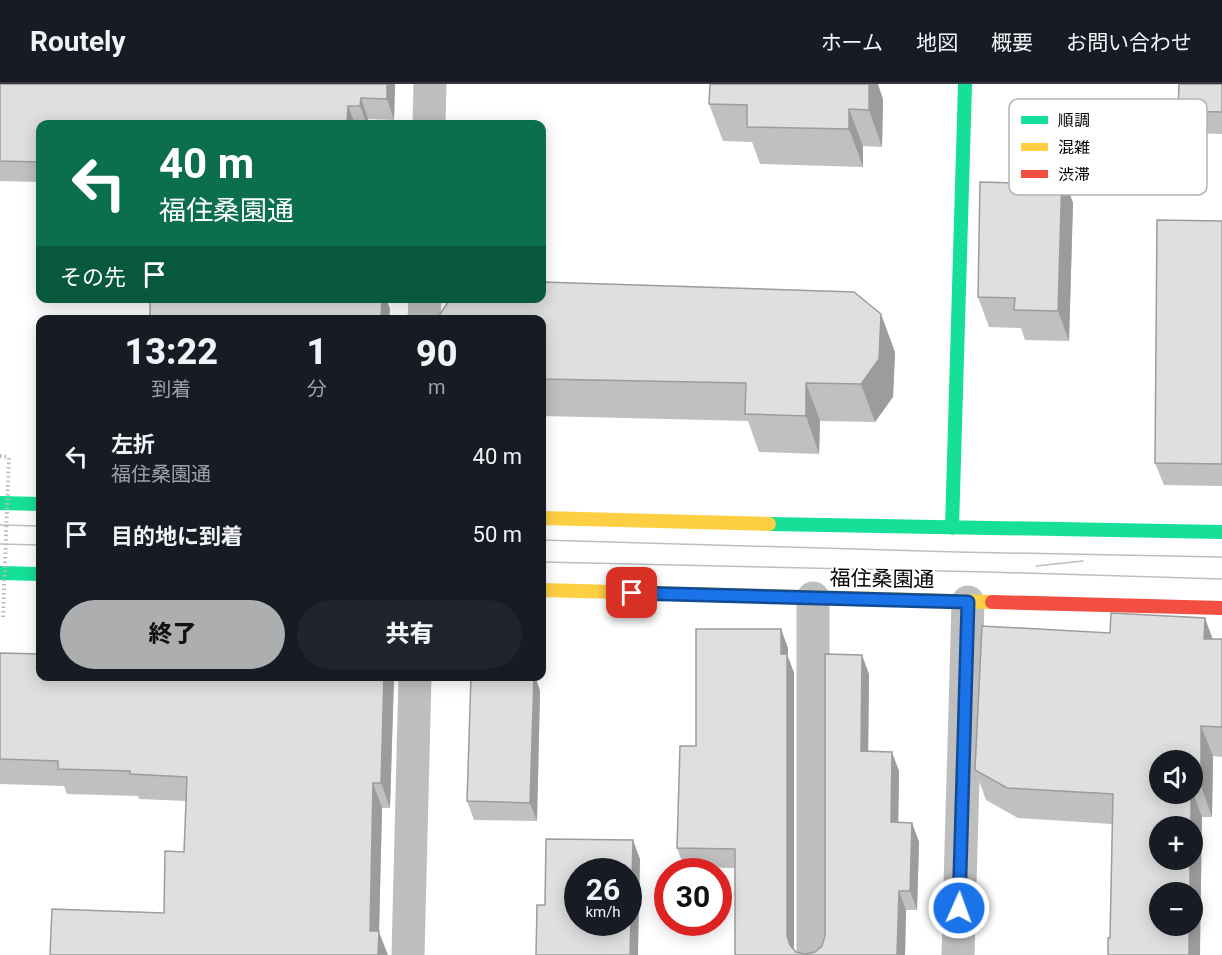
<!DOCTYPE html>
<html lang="ja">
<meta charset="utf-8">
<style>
body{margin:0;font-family:Roboto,"Noto Sans JP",sans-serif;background:#20242c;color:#f1f3f6;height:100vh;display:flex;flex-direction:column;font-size:22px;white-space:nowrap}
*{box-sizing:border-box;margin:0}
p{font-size:20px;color:#9ea1a6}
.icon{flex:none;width:33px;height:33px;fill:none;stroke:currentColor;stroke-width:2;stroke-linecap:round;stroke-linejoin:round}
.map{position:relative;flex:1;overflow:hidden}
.side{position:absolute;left:36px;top:231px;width:510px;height:366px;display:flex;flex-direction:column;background:#171b24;border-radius:12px;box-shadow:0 3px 15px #0003}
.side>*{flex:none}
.guide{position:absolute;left:36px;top:36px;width:510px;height:183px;border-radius:12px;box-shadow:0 3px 15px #0003;background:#0b6e4f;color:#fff;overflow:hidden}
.controls{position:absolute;left:1149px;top:666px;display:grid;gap:12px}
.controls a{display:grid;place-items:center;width:54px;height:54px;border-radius:50%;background:#171b24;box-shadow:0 3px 15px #0003;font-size:30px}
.speed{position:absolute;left:564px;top:774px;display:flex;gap:12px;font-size:30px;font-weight:700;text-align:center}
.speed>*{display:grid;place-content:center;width:78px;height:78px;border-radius:50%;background:#171b24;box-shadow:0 3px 15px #0003;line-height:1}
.speed small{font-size:15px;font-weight:400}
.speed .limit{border:9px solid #d22;background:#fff;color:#111}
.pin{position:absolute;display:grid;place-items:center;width:51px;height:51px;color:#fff;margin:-26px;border-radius:12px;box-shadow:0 3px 9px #0006}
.me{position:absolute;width:66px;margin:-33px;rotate:2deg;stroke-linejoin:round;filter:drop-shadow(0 0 4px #0008)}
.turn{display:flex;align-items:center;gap:21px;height:126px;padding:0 24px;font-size:27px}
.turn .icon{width:78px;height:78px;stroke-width:2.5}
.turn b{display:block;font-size:42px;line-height:51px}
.then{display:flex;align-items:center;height:57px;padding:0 24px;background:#0003;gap:12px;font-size:22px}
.eta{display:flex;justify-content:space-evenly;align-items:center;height:102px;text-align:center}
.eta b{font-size:36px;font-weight:800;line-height:42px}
.action{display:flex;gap:12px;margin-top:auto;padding:12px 24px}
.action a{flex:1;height:69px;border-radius:36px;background:#adaeaf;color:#111;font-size:24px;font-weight:800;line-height:69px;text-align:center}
.action a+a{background:#20242c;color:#f1f3f6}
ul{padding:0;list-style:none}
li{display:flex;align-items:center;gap:18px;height:78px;padding:0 24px}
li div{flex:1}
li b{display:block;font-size:22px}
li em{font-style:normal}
header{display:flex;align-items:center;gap:36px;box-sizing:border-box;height:84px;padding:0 30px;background:#171b24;border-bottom:2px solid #363941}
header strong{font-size:28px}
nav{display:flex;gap:33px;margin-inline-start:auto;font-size:21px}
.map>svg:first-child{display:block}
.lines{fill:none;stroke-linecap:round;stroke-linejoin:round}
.path{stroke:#b9b9b9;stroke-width:4;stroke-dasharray:1.5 3;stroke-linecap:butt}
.street{stroke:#bebebe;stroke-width:33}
.fast{stroke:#16e098;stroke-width:14}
.slow{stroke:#ffcf43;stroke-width:14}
.jam{stroke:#f24e42;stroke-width:14}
.tram{stroke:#bebebe;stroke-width:1.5}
.path-bridge{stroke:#b9b9b9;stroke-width:4;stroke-dasharray:1.5 3;stroke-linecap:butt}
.wall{fill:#c0c0c0;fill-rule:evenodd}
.shaded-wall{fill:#9c9c9c}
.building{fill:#dfdfdf;stroke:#9c9c9c;stroke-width:1.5;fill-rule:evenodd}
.route-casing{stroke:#114b97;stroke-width:15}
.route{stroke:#1a73e8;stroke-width:10}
.labels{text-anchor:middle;stroke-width:4.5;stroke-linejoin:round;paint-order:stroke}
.street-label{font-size:21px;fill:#000;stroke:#fff}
.key{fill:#fff;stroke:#b2b2b2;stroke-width:1.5}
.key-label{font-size:16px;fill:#000}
</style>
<header>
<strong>Routely</strong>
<nav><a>ホーム</a><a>地図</a><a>概要</a><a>お問い合わせ</a></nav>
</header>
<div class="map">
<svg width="1222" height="871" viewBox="0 0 1222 871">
<rect width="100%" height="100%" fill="#fff"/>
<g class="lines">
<path class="path" d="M0,372L9,373"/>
<path class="street" d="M429,40L430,0
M424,236L425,214
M408,871L415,592
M813,871V514
M958,871L968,518"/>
<path class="fast" d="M0,419L40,420
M769,440L1222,448
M952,444L965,0
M0,489L40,490"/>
<path class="slow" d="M542,434L769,440
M542,506L992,518"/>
<path class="jam" d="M992,518L1222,524"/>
<path class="tram" d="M0,441L40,442
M542,456L957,468L1222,473
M0,460L40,461
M542,478L988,488L1222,495
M1036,482L1083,477"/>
<path class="path-bridge" d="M3,533L9,373"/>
</g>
<path class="wall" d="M0,0H395L394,36L368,35V40H40V98L0,97Z
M1222,0V50L1186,49L1178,27Z
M883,15L882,63L863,62V83L760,80L752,58L723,57L709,20Z
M1062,89L1073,119L1069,257L1025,256L1021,244L989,243L978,213L1019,99Z
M1222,137V402L1164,401L1155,379Z
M542,236L895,268L893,313L875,338L820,337L819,370L759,368L748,337L542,332Z
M1213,555H1222V673L1213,672L1212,733H1202L1110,854L1112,740L1018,734L986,716L975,686ZM1192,676V710H1160Z
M788,564V573L794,589V866L796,868L805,870L815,868L822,862L825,852L869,590L868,667L899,687L898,739H912L919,758L917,826H906L905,871H735V784L684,783L677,764Z
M0,569L394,592L390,724H382L379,848L164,829L184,768L186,717L139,715L138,712L67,710L64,702L0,700Z
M471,592H535L540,607L537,737L474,736L467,717Z"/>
<path class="shaded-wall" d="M387,0H395L394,36L387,15Z
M869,0H878L883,15L882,63L869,26Z
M361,14L368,35V40H367L360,22Z
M348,22L355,40H347Z
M849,25L863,62V83L849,45Z
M1062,89L1073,119L1069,257L1058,227Z
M382,214H386L390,225L389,236H381Z
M881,230L895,268L893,313L875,338L861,300Z
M806,299L820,337L819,370L806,332Z
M1205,534L1216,564L1204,555Z
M781,545L788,564V573L794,589V871L790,861L787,852Z
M862,571L869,590L868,686L861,667Z
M384,592H394L390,724L381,699Z
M534,592H535L540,607L537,737L530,719Z
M1201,642L1213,672L1212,733L1201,702Z
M892,668L899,687L898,758L891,738Z
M373,699L382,724L379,848L388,871H378L370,847Z
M1192,706L1202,733L1200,871H1189V842H1192V808H1190V776H1192V742H1191V710H1192Z
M912,739L919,758L917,826L910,807Z
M633,756L640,775L638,871H630Z
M899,807L906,826L905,871H897Z"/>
<path class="building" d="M0,0H387V15L361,14L360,22H348L347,40H40V78L0,77Z
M710,0H869V26L849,25V45L747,43V21L709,20Z
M1179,0H1222V28L1178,27Z
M1018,87L1062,89L1058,227L1014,226L1015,214L978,213L980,98L1019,99Z
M1157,136L1222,137V380L1155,379Z
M542,198L854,208L881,230L879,275L861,300L806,299V332L745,330L746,299L542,295V236H436L451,214H542Z
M150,214H382L381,236H150Z
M1111,529L1205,534L1204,555H1222V643L1201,642V702H1192V676H1160V710H1191V742H1160V776H1190V808H1160V842H1189V871H1108V854H1110L1113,710L1007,704L975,686L982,542L1110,549Z
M696,545H781V570H787V852L790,861L796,868L805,870L815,868L822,862L825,852V570L862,571L861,667L892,668L891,738L912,739L910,807H899L897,871H735V765L677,764L680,662H696Z
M0,569L40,570V592H384L381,699H373L370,847H379L378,871H50L52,825L164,829L165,767L184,768L187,693L130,690V687L58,685V677L0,675Z
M471,592H534L530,719L467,717Z
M546,755L633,756L630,871H536L537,821H545ZM578,788H628V838H578Z"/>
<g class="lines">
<defs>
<path id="route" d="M632,509L968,518L959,824"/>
</defs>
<use href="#route" class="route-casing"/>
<use href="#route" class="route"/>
</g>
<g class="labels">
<g class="street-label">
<text transform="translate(882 495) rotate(1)" y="7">福住桑園通</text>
</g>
</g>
<rect x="1009" y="15" width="198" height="96" rx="9" class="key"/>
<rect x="1021" y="32" width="27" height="8" fill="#16e098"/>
<rect x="1021" y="59" width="27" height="8" fill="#ffcf43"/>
<rect x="1021" y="86" width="27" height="8" fill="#f24e42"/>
<g class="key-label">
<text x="1058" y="42">順調</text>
<text x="1058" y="69">混雑</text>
<text x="1058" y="96">渋滞</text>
</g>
</svg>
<div class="controls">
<a><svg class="icon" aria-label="sound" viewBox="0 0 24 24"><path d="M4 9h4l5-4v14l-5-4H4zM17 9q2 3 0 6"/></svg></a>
<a>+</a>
<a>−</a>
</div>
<div class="speed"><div>26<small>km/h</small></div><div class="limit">30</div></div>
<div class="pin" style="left:632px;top:509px;background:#d93025"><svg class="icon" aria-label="arrive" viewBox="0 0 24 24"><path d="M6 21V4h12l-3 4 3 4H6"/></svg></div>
<svg class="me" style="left:959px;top:824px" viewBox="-20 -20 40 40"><circle r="17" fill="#1a73e8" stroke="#fff" stroke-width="3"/><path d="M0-11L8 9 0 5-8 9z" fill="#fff"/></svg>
<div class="guide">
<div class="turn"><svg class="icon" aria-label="left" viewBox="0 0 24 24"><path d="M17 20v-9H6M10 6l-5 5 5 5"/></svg><div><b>40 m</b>福住桑園通</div></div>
<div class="then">その先<svg class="icon" aria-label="arrive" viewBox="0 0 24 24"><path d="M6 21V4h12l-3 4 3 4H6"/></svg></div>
</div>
<section class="side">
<div class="eta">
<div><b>13:22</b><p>到着</p></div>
<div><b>1</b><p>分</p></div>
<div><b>90</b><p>m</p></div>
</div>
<ul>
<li><svg class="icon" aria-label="left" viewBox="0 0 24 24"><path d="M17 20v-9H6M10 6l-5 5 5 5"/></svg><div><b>左折</b><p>福住桑園通</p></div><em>40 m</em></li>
<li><svg class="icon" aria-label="arrive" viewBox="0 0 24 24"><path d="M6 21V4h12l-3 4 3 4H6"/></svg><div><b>目的地に到着</b></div><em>50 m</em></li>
</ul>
<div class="action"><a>終了</a><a>共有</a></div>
</section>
</div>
